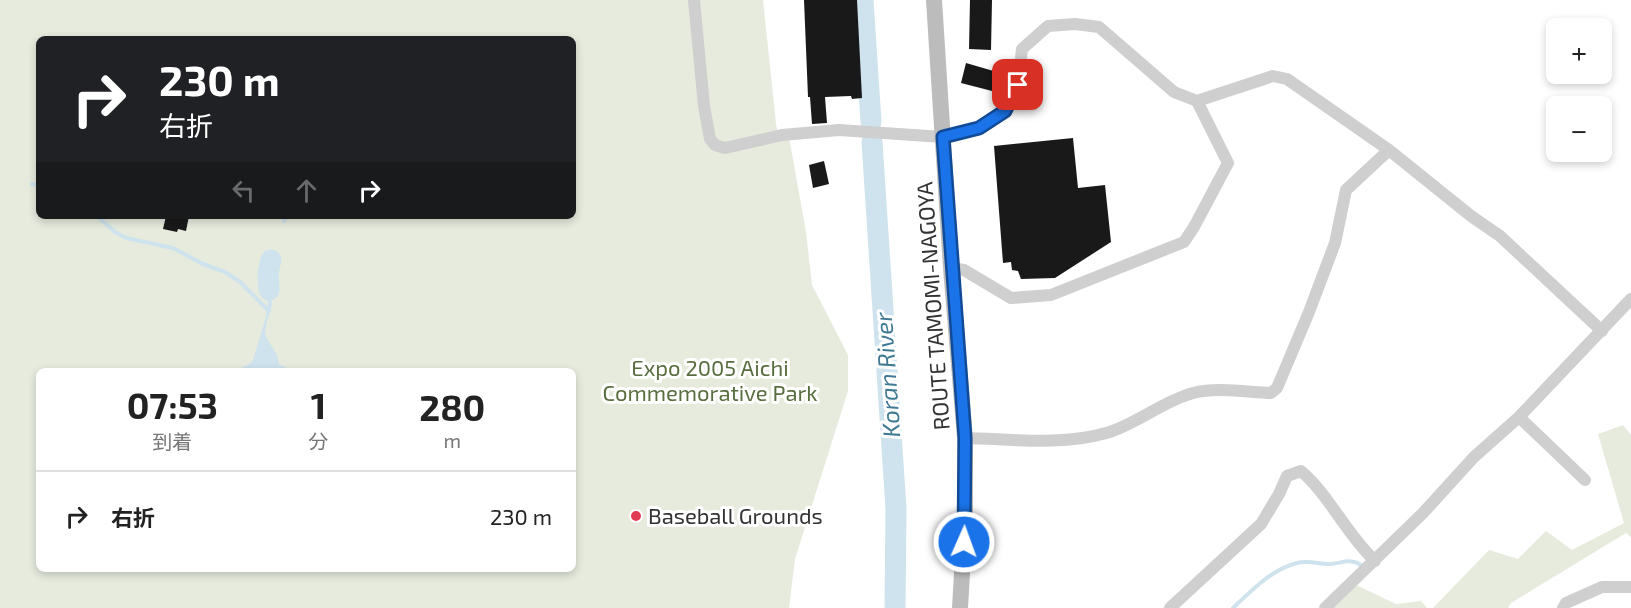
<!DOCTYPE html>
<html lang="ja">
<meta charset="utf-8">
<style>
body{margin:0;font-family:"Exo 2","Noto Sans JP",sans-serif;background:#f6f6f6;color:#222;height:100vh;display:flex;flex-direction:column;font-size:22px;white-space:nowrap}
*{box-sizing:border-box;margin:0}
p{font-size:20px;color:#767676}
.icon{flex:none;width:33px;height:33px;fill:none;stroke:currentColor;stroke-width:2;stroke-linecap:round;stroke-linejoin:round}
.map{position:relative;flex:1;overflow:hidden}
.panel{position:absolute;left:36px;top:368px;width:540px;height:204px;display:flex;flex-direction:column;background:#fff;border-radius:9px;box-shadow:0 3px 9px #0003}
.panel>*{flex:none}
.top-card{position:absolute;left:36px;top:36px;width:540px;height:183px;border-radius:9px;box-shadow:0 3px 9px #0003;background:#202124;color:#fff;overflow:hidden}
.controls{position:absolute;left:1546px;top:18px;display:grid;gap:12px}
.controls a{display:grid;place-items:center;width:66px;height:66px;border-radius:9px;background:#fff;box-shadow:0 3px 9px #0003;font-size:30px}
.pin{position:absolute;display:grid;place-items:center;width:51px;height:51px;color:#fff;margin:-26px;border-radius:12px;box-shadow:0 3px 9px #0006}
.me{position:absolute;width:66px;margin:-33px;rotate:2deg;stroke-linejoin:round;filter:drop-shadow(0 0 4px #0008)}
.turn{display:flex;align-items:center;gap:21px;height:126px;padding:0 24px;font-size:27px}
.turn .icon{width:78px;height:78px;stroke-width:2.5}
.turn b{display:block;font-size:42px;line-height:51px}
.lanes{display:flex;align-items:center;height:57px;padding:0 24px;background:#0003;justify-content:center;gap:30px;direction:ltr}
.lanes .off{opacity:.35}
.eta{display:flex;justify-content:space-evenly;align-items:center;height:102px;text-align:center}
.eta b{font-size:36px;font-weight:700;line-height:42px}
ul{padding:0;list-style:none}
li{display:flex;align-items:center;gap:18px;height:90px;padding:0 24px;border-top:2px solid #e0e0e0}
li div{flex:1}
li b{display:block;font-size:22px}
li em{font-style:normal}
.map>svg:first-child{display:block}
.green{fill:#e6ebde;fill-rule:evenodd}
.water{fill:#cee3ed}
.lines{fill:none;stroke-linecap:round;stroke-linejoin:round}
.stream{stroke:#cee3ed;stroke-width:4}
.river{stroke:#cee3ed;stroke-width:21}
.building{fill:#191919}
.minor{stroke:#cfcfcf;stroke-width:12}
.secondary{stroke:#bcbcbc;stroke-width:16}
.route-casing{stroke:#114b97;stroke-width:15}
.route{stroke:#1a73e8;stroke-width:10}
.poi-dot{fill:#e23b54;stroke:#fff;stroke-width:2}
.labels{text-anchor:middle;stroke-width:6;stroke-linejoin:round;paint-order:stroke}
.street-label{font-size:22px;fill:#323232;stroke:#fff}
.park-label{font-size:22px;fill:#596e3f;stroke:#fff}
.poi-label{font-size:22px;fill:#323232;stroke:#fff;text-anchor:start}
.water-label{font-size:24px;font-style:italic;fill:#407a94;stroke:#fff}
</style>
<div class="map">
<svg width="1631" height="608" viewBox="0 0 1631 608">
<rect width="100%" height="100%" fill="#fff"/>
<path class="green" d="M0,0H763L776,124L779,138L789,137L806,232L812,285L848,355V391L795,559L789,608H0ZM39,39H573V216H39ZM39,370H573V568H39Z
M1623,425L1631,435V537L1626,533L1511,603L1508,608H1433L1489,550L1518,559L1546,531L1572,550L1624,523L1598,434Z
M1356,585L1396,604L1421,601L1427,608H1332Z"/>
<path class="water" d="M268,310L270,311C268,319 264,329 266,336C270,347 278,350 279,364L291,370H237L251,363L254,357Z"/>
<g class="lines">
<path class="stream" d="M32,184L39,186
M97,216L115,232L126,238L173,248L203,264L225,272L240,282L269,311
M284,221L287,216
M268,312L270,305L269,295
M1233,608C1251,591 1272,569 1297,563C1307,560 1319,564 1330,564C1342,563 1350,558 1361,565"/>
<path class="river" d="M863,0L871,122
M872,142L896,509L895,608
M269,290L268,273L271,260"/>
</g>
<path class="building" d="M804,0H857L862,98L852,99L851,96L825,97L827,123L812,124L810,97H808Z
M970,0H992L991,50L969,49Z
M966,63L997,72L992,91L961,83Z
M1073,138L1078,188L1105,185L1111,242L1055,278L1021,279L1018,271L1012,270L1011,262L1003,263L994,146Z
M824,161L829,184L813,188L809,165Z
M166,216H189L186,231L178,229L177,232L163,229Z"/>
<g class="lines">
<path class="minor" d="M694,0L704,106L710,139L715,145L725,148L782,135L839,130L943,137L979,128L1005,111L1018,85L1022,49L1048,26L1075,24L1099,27L1174,92L1197,101L1228,163L1194,227L1184,242L1051,295L1011,298L964,270L951,268
M1197,101L1273,76L1287,79L1389,150L1471,216L1500,236L1602,331
M1519,417L1585,480
M965,438C1012,439 1061,446 1106,433C1135,425 1163,401 1193,393C1217,387 1246,392 1271,393L1277,388L1309,312L1335,243L1346,190L1389,150
M1170,608L1261,524L1279,494L1287,476L1301,471C1330,496 1346,534 1375,561
M1325,608L1423,513L1474,457L1519,417L1631,299
M1563,608L1566,603L1602,587H1631"/>
<path class="secondary" d="M934,0L951,268L965,438V521L960,608"/>
</g>
<g class="lines">
<defs>
<path id="route" d="M964,542L965,438L943,137L979,128L1005,111L1018,85"/>
</defs>
<use href="#route" class="route-casing"/>
<use href="#route" class="route"/>
</g>
<circle class="poi-dot" cx="636" cy="516" r="6"/>
<g class="labels">
<g class="street-label">
<text transform="translate(933 306) rotate(-94)" y="8">ROUTE TAMOMI-NAGOYA</text>
</g>
<g class="park-label">
<text x="710" y="376">Expo 2005 Aichi<tspan x="710" dy="25">Commemorative Park</tspan></text>
</g>
<g class="poi-label">
<text x="648" y="524">Baseball Grounds</text>
</g>
<g class="water-label">
<text transform="translate(888 375) rotate(-94)" y="8">Koran River</text>
</g>
</g>
</svg>
<div class="controls">
<a>+</a>
<a>−</a>
</div>
<div class="pin" style="left:1018px;top:85px;background:#d93025"><svg class="icon" aria-label="arrive" viewBox="0 0 24 24"><path d="M6 21V4h12l-3 4 3 4H6"/></svg></div>
<svg class="me" style="left:964px;top:542px" viewBox="-20 -20 40 40"><circle r="17" fill="#1a73e8" stroke="#fff" stroke-width="3"/><path d="M0-11L8 9 0 5-8 9z" fill="#fff"/></svg>
<div class="top-card">
<div class="turn"><svg class="icon" aria-label="right" viewBox="0 0 24 24"><path d="M7 20v-9h11M14 6l5 5-5 5"/></svg><div><b>230 m</b>右折</div></div>
<div class="lanes"><svg class="icon off" aria-label="left" viewBox="0 0 24 24"><path d="M17 20v-9H6M10 6l-5 5 5 5"/></svg><svg class="icon off" aria-label="ahead" viewBox="0 0 24 24"><path d="M12 20V5M6 11l6-6 6 6"/></svg><svg class="icon" aria-label="right" viewBox="0 0 24 24"><path d="M7 20v-9h11M14 6l5 5-5 5"/></svg></div>
</div>
<section class="panel">
<div class="eta">
<div><b>07:53</b><p>到着</p></div>
<div><b>1</b><p>分</p></div>
<div><b>280</b><p>m</p></div>
</div>
<ul>
<li><svg class="icon" aria-label="right" viewBox="0 0 24 24"><path d="M7 20v-9h11M14 6l5 5-5 5"/></svg><div><b>右折</b></div><em>230 m</em></li>
</ul>
</section>
</div>
